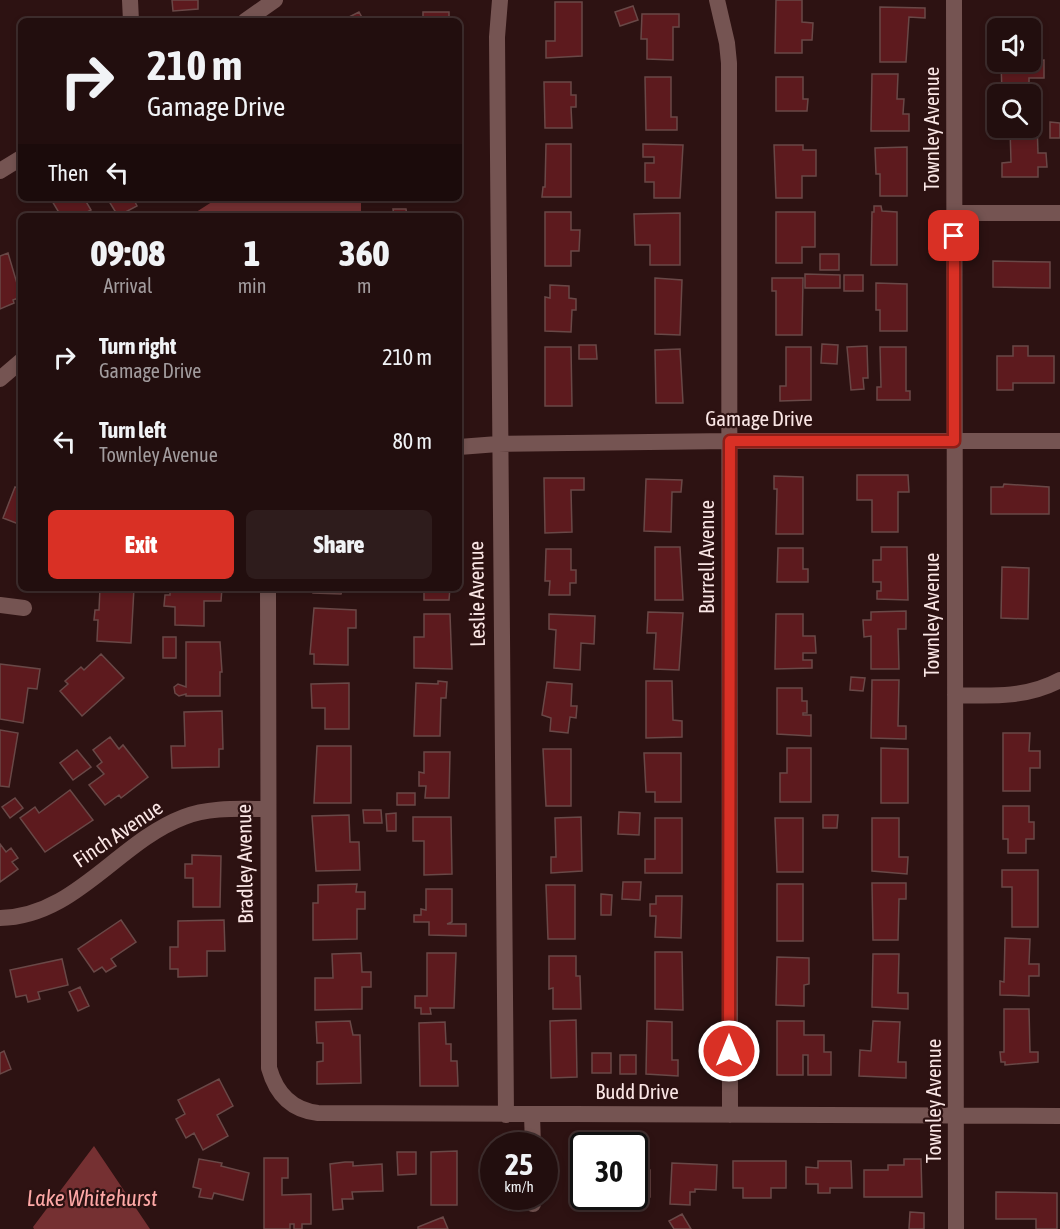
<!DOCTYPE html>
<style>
body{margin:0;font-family:"Asap Condensed",sans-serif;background:#2e1c1c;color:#f1f3f6;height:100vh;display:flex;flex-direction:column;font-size:22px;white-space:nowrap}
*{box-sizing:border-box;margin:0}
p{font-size:20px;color:#a29c9e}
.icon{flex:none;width:33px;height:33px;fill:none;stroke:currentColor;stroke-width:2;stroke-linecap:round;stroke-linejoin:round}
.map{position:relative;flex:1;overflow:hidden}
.sheet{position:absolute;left:18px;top:213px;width:444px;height:378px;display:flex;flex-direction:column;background:#220e0e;border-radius:9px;box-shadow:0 3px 9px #0003,0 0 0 2px #3f2e2e}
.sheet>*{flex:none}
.top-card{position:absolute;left:18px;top:18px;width:444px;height:183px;border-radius:9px;box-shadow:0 3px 9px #0003,0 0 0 2px #3f2e2e;background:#220e0e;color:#f1f3f6;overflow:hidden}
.tools{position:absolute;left:987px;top:18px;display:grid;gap:12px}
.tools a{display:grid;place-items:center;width:54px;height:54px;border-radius:9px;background:#220e0e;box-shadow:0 3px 9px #0003,0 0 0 2px #3f2e2e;font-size:30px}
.speed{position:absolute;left:480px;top:1132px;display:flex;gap:12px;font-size:30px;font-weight:700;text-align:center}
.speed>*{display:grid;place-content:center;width:78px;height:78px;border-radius:50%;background:#220e0e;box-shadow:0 3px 9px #0003,0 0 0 2px #3f2e2e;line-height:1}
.speed small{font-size:15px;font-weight:400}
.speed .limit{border:3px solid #111;border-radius:9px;background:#fff;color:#111}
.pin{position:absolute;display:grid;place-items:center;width:51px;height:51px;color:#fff;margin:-26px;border-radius:12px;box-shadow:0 3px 9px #0006}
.me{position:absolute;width:66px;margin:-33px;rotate:0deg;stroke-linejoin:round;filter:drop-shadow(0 0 4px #0008)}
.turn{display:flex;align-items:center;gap:21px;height:126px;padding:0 30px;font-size:27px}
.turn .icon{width:78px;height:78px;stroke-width:2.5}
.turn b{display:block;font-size:42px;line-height:51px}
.then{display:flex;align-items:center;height:57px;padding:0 30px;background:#0003;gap:12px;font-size:22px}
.eta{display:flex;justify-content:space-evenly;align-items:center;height:102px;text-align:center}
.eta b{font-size:36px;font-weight:800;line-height:42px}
.action{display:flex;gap:12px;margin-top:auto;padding:12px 30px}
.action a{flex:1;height:69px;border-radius:9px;background:#d93025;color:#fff;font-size:24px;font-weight:800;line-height:69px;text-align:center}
.action a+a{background:#2e1c1c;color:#f1f3f6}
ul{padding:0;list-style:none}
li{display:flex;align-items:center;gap:18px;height:84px;padding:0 30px}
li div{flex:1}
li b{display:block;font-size:22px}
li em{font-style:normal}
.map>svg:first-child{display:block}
.water{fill:#753032}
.building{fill:#5d1a1e;stroke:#694847;stroke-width:1.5}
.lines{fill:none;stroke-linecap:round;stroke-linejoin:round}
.minor{stroke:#755452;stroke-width:16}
.route-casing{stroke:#8d1f18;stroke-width:15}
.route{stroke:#d93025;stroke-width:10}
.labels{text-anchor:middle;stroke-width:4.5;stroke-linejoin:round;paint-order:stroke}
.street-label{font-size:21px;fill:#fae6e5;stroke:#2d1212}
.water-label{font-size:22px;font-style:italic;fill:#ffa9a7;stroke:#2d1212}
</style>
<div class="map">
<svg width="1060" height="1229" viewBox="0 0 1060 1229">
<rect width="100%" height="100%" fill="#2d1212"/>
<path class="water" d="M218,198H361V216H190Z
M94,1146L150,1229H34L33,1227Z"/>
<path class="building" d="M172,0H198V9L173,11Z
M776,0H802V22L813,23L812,40H802V53H775Z
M555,2H582V56L546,58V41H555Z
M633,6L638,20L620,26L615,12Z
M880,7L925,8V18L909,17L906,62H880Z
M359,12L364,21H341Z
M423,12H449V21H423Z
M642,14H679V27H673V60L647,59V39H641Z
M1044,60V78H1029V94H1002L1001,62Z
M872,74H898L897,99H904L903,114H909V131H871Z
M645,77H671V117H677V130H646Z
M776,77H803V99H808L807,111H776Z
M544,82H571V95H576V107H571L572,128H545Z
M1037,122L1038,153H1046L1047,167H1038V177H1002V163L1011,162L1010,128H1030V123Z
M1050,122L1060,123V138H1050Z
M546,144H571V197H542L543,187H545Z
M643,144L683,145L680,198H654V182H645V163H654V157H643Z
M774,145H803V150H816V176H802V198H776Z
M907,147V196H880V174H876L875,148Z
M56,198H84L91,210L85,213L87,216H61L52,201Z
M107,198H133L137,206L118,216Z
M874,206H881L882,211L897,212V265H871L872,212H874Z
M393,209H406L407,216H394Z
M545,212H571V230H580L579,251H571V266H545Z
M776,212H815V247H802V263H776Z
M680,213V265H650V245H635L634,214Z
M8,253L21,297L13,300L14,303L0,309V256Z
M820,254H839V270H820Z
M993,261L1050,262V288L993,287Z
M805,274L840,275V288H805Z
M844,275H863V291H844Z
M655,278L682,280L680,335L655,334Z
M772,278H803L802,335H776V291H772Z
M876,283L907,284V331H880V310H876Z
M550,285L569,286V298L576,299V310H572L571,332L545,331V297L550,298Z
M822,344L838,345L837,364L821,363Z
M579,345H596L597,359H579Z
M867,346L868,378H863L864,389L851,390L847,347Z
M1013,346H1028V356H1054V383H1013V390H997V356H1013Z
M545,347H571L572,406H545Z
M786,347H811V400L780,401V386H786Z
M880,347H906V391H910V400H877V387H881Z
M680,349L683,403H656L655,350Z
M857,475H908L909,492H898V532H872V500H857Z
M774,476L803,477V534H776L777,489H774Z
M544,478H584V490H571L572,532L545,533Z
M646,479L682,480L681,492H672L671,532L644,531Z
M1004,484L1049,487V514H991V487H1003Z
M15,487L21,489V525L3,518Z
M655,547H680L683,600H655Z
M881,547H907L908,600L877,599V591H881V582H873V560H881Z
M778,548H803V569H808V582H777Z
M546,549H571V570H576V583H570V595H549L550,581H545Z
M1002,567L1029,568L1028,619L1001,618Z
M100,588H134L131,643L97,641L98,620H94L95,610H99Z
M170,588H222L221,601H204V626L175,625V607L164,606L165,595H170Z
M313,588H348V591H342L341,594L313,593Z
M424,588H450L449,600H424Z
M314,608L356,610V628H348V665L314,664V654H310Z
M906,611V629H898L899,669H871V636L864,637L863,620H871V612Z
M648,612L683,613L679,670L654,669L656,633H647Z
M424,614H450L452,669L414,668V637H424Z
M549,614L595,616L594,644L581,643L580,670L554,668L556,630L549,629Z
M776,614H803V636H815L816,653H803V660H812V668L775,669Z
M163,637H176V658H163Z
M186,642H220L222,672H220V696H186V694L179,696L175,693L174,687L178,684L186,687Z
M101,654L124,678L82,716L60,691L68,684L65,681L81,667L84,670Z
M0,664L40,669L37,689L28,688L23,723L0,719Z
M851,677L865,678L863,691L850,690Z
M872,680H899L898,726H906V739L871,738Z
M438,681L447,682L446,698H441L440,736H414L416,683L438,684Z
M646,681H672L673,720L682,721V737L646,738Z
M547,682L572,684L571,706H577L576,718L570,717L568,733L550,731L551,718L542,715Z
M349,683V729H325V708H312L311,684Z
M777,688H802V701H807V713H803V715H811V736L777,734Z
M222,711L223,749H219V767L172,768L171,746H185L184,712Z
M0,730L18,733L9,787L0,786Z
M1003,733H1030L1029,751H1040V768H1030V791H1003Z
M110,737L119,749L123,745L148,777L121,798L119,795L105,805L89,785L104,774L97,766L102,762L93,750Z
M317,746H351V803H314Z
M787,748H811V802H780V773H787Z
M881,748L908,749V803H881Z
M543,749H571V806H546Z
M77,750L91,767L73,780L60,763Z
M424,752H450L449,798H425L426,786H419V772L424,773Z
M644,753H681V802H655V792H646Z
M70,790L93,820L45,852L20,818L35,807L39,813Z
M397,793H415V805H397Z
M15,798L23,808L10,818L2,807Z
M1003,806H1029V822H1034V839H1026V853H1008V839H1003Z
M363,810H381L382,823H364Z
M619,812L640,813L639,835L618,834Z
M396,813V831H387L386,814Z
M349,815L350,842H359L360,870L316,871L312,816Z
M823,815H838L837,828H823Z
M413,817H451L452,874L424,875V841H413Z
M581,817L582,871L551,873V857H556L555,818Z
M655,818H682V873H645V859H655Z
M775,818H803V872H777Z
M872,818H899V857H908L907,874L872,871Z
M0,844L6,852L11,848L18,858L12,862L18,869L0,882Z
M192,855L221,856L220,907H193V878H185V864H192Z
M1002,870H1038V927H1012V887H1002Z
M623,882H641L640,900L622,899Z
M872,883H906V899H899L898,940H873Z
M357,884L356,892H365V909H357V939L313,940V903H318V885Z
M777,884H803V941H777Z
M546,885H575V939H548Z
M426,889H452V922L447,924H466V936L429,935V922H414V915H421V909L426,910Z
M601,894L612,895L611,915H601Z
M656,896H682L681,938L655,937L656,916H650V904H656Z
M121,920L136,942L111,959L116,966L106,972L102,967L94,972L78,949Z
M224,920L225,951H207V976L178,977V969H170V947H178V921Z
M1005,938L1030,939L1029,964H1039V976H1029V996L1000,995V981L1004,982Z
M655,952H682L683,1010L655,1009Z
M361,953L362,972H371V987H362V1009L315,1010V978H333L332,954Z
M427,953H456L454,1008H430L431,1014H421V1008H415V996H427Z
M873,954H899L898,993H908V1009L872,1007Z
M549,956H576V976H580L581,1009H553V988L549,989Z
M777,957L809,958V984L804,985V1006L776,1005Z
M62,959L68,985L38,992L40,999L28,1002L26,995L16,997L10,970Z
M80,987L89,1006L78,1011L69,992Z
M1004,1009H1029L1030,1052H1038V1062L1005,1065V1062H1001L1000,1052H1004Z
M576,1020L577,1077L551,1078L550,1021Z
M350,1021L353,1035H360L361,1083L317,1084V1062L323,1061V1043H317L316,1022Z
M647,1021L672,1022V1060H678V1076L646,1074Z
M777,1021H804V1035H824V1052H831V1075H808V1055H803V1075H777Z
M873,1021L900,1022L898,1062H906V1078L859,1076L860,1050L871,1051Z
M445,1022L446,1044H451V1061H457L458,1086H420L419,1023Z
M4,1051L11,1069L0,1074V1053Z
M592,1053H611V1073H592Z
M620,1055H636V1074H620Z
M219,1079L233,1106L217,1115L228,1136L203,1150L194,1133L186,1138L176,1119L185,1114L178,1100Z
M457,1151V1205H431V1152Z
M397,1152H416V1174L398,1175Z
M264,1158H288V1178H282V1195L311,1194V1224H302V1229H294V1224H290V1229H264Z
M199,1159L222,1163L221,1166L249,1173L243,1200L214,1193L212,1199L199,1197L201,1189L193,1187Z
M904,1159H921L922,1197H864V1170H888V1165H904Z
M733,1161H786V1188H771V1198H743V1188H733Z
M818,1161H851L852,1188H830V1193H818V1184H806V1167L818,1168Z
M345,1162H353V1166L382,1164L383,1191L352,1192L353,1199H342L343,1209L333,1210L330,1164Z
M672,1163L717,1165L716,1190L695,1189V1192H690V1205L670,1204Z
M634,1170H650V1197L592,1198L634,1197Z
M996,1192L1057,1193V1229H1036V1219H996Z
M910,1212L924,1213V1229H909Z
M682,1214L691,1229H674L669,1221Z
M443,1217L448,1229H418V1227Z"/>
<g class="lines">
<path class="minor" d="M130,0L131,21
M500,0L497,37L506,1115
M717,0L727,43L729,63L730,1115
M954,0L956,1229
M245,21L275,0
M0,171L21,158
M954,213H1060
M0,379L21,361
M459,447L498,444L730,441H1060
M268,588L269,1068C276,1093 291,1110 318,1113L1060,1116
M0,605L24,608
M955,695C991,696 1027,698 1060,680
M0,918C75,917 118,842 184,817C209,807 240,809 267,809
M532,1115L533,1146
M533,1197V1204"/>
</g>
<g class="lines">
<defs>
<path id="route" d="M729,1051L730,441H954V236"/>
</defs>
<use href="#route" class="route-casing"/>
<use href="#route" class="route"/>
</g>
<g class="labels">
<g class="street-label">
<text transform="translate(932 129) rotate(-90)" y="7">Townley Avenue</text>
<text x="759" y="426">Gamage Drive</text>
<text transform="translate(707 557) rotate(-90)" y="7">Burrell Avenue</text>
<text transform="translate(477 594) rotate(-91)" y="7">Leslie Avenue</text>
<text transform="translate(932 615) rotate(-90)" y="7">Townley Avenue</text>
<text transform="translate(118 834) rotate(-34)" y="7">Finch Avenue</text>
<text transform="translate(245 864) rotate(-91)" y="7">Bradley Avenue</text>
<text x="637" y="1099">Budd Drive</text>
<text transform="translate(934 1101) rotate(-90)" y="7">Townley Avenue</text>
</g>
<g class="water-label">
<text x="92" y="1206">Lake Whitehurst</text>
</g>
</g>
</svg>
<div class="tools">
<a><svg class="icon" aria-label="sound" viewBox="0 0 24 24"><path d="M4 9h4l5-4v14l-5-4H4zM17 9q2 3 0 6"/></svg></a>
<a><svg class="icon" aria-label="search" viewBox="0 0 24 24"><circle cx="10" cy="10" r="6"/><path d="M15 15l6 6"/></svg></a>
</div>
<div class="speed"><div>25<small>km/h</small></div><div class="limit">30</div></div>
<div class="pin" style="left:954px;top:236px;background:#d93025"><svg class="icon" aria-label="arrive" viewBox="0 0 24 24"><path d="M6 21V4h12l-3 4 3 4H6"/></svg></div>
<svg class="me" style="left:729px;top:1051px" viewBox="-20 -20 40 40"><circle r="17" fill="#d93025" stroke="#fff" stroke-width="3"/><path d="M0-11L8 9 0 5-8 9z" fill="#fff"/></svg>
<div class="top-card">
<div class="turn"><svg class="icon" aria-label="right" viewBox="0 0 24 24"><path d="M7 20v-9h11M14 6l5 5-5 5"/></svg><div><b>210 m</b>Gamage Drive</div></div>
<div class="then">Then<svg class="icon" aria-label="left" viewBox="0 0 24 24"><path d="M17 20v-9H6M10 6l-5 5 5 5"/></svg></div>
</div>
<section class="sheet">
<div class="eta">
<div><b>09:08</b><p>Arrival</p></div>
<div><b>1</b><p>min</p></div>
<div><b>360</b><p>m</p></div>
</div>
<ul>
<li><svg class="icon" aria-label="right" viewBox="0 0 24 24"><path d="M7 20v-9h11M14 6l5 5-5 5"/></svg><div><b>Turn right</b><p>Gamage Drive</p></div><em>210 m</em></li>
<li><svg class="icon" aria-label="left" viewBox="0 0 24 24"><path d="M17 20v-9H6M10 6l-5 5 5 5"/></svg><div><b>Turn left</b><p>Townley Avenue</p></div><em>80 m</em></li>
</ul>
<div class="action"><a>Exit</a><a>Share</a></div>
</section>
</div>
